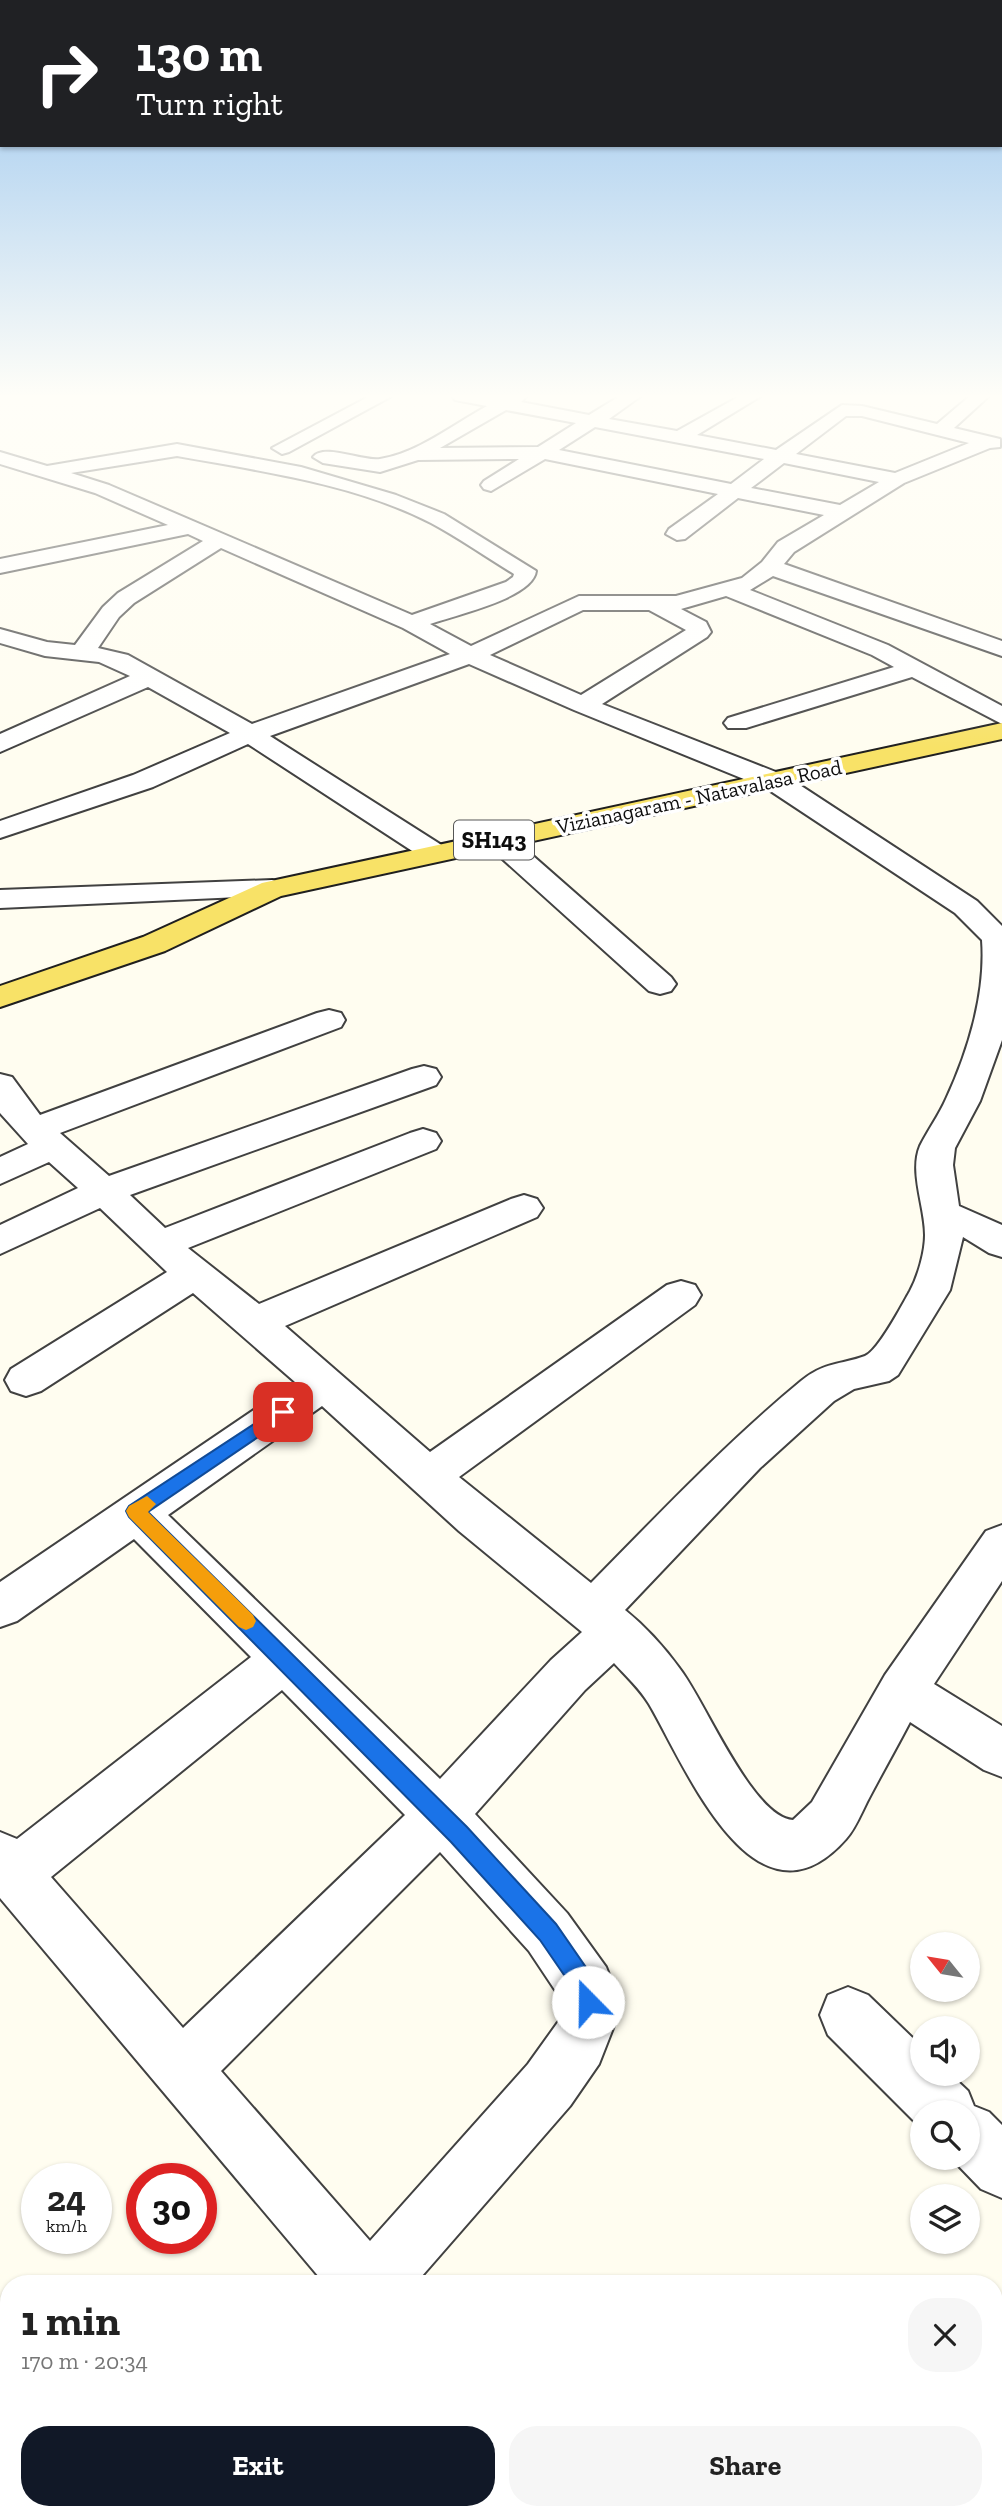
<!DOCTYPE html>
<meta charset="utf-8">
<style>
body{margin:0;font-family:"Zilla Slab",serif;background:#f6f6f6;color:#222;height:100vh;display:flex;flex-direction:column;font-size:26px;white-space:nowrap}
*{box-sizing:border-box;margin:0}
p{font-size:23px;color:#767676}
.icon{flex:none;width:38px;height:38px;fill:none;stroke:currentColor;stroke-width:2;stroke-linecap:round;stroke-linejoin:round}
.map{position:relative;flex:1;overflow:hidden}
.side{position:absolute;left:0px;top:2275px;width:1003px;height:245px;display:flex;flex-direction:column;background:#fff;border-radius:28px 28px 0 0;box-shadow:0 2px 5px #0004}
.side>*{flex:none}
.hud{position:absolute;left:0px;top:0px;width:1003px;height:147px;box-shadow:0 2px 5px #0004;background:#202124;color:#fff;overflow:hidden}
.needle{width:46px;rotate:300deg}
.controls{position:absolute;left:910px;top:1932px;display:grid;gap:14px}
.controls a{display:grid;place-items:center;width:70px;height:70px;border-radius:50%;background:#fff;box-shadow:0 2px 5px #0004;font-size:35px}
.speed{position:absolute;left:21px;top:2163px;display:flex;gap:14px;font-size:35px;font-weight:700;text-align:center}
.speed>*{display:grid;place-content:center;width:91px;height:91px;border-radius:50%;background:#fff;box-shadow:0 2px 5px #0004;line-height:1}
.speed small{font-size:18px;font-weight:400}
.speed .limit{border:10px solid #d22;background:#fff;color:#111}
.pin{position:absolute;display:grid;place-items:center;width:60px;height:60px;color:#fff;margin:-30px;border-radius:14px;box-shadow:0 4px 10px #0006}
.me{position:absolute;width:77px;margin:-38px;rotate:338deg;stroke-linejoin:round;filter:drop-shadow(0 0 5px #0008)}
.turn{display:flex;align-items:center;gap:24px;height:147px;padding:0 21px;font-size:32px}
.turn .icon{width:91px;height:91px;stroke-width:2.5}
.turn b{display:block;font-size:49px;line-height:60px}
.round{display:grid;place-items:center;flex:none;width:74px;height:74px;border-radius:28px;background:#f6f6f6}
.headline{display:flex;align-items:center;justify-content:space-between;height:119px;padding:0 21px}
h1{font-size:42px;font-weight:800;line-height:52px}
.action{display:flex;gap:14px;margin-top:auto;padding:14px 21px}
.action a{flex:1;height:80px;border-radius:28px;background:#111827;color:#fff;font-size:28px;font-weight:800;line-height:80px;text-align:center}
.action a+a{background:#f6f6f6;color:#222}
.map>svg:first-child{display:block}
.lines{fill:none;stroke-linecap:round;stroke-linejoin:round}
.minor-casing{stroke:#414141;stroke-width:4}
.major-casing{stroke:#1f1f1f;stroke-width:4}
.minor{fill:#fff;fill-rule:evenodd}
.major{fill:#f8e267;fill-rule:evenodd}
.route{fill:#1a73e8;stroke:#114b97;stroke-width:2}
.slow{fill:#f59e0b}
.labels{text-anchor:middle;stroke-width:7;stroke-linejoin:round;paint-order:stroke}
.far-street-label{font-size:21px;fill:#0e0e0e;stroke:#fff}
.shield{fill:#fff;stroke:#565656;stroke-width:2}
.shield-label{font-size:23px;font-weight:bold;fill:#0e0e0e}
</style>
<div class="map">
<svg width="1002" height="2520" viewBox="0 0 1002 2520">
<rect width="100%" height="100%" fill="#fffdf0"/>
<g class="lines">
<defs>
<path id="minor" d="M370,396H392L289,452L282,454L272,448Z
M452,396H527L521,402L589,415L620,396H641L609,419L677,431L740,396H761L697,435L776,450L842,405L862,406L937,424L970,396H989L954,428L1000,439V447L990,448L904,483L794,552L784,564L1002,641V656L773,576L750,590L888,645L1002,706V724L912,677L746,728H728L724,723L728,718L894,667L872,655L726,596L681,609L706,622L711,632L707,637L602,704L786,776L977,901L1002,926V1040L980,1101L955,1148L953,1165L959,1206L1002,1225V1257L989,1253L963,1237L950,1290L898,1375L889,1381L854,1389L834,1401L760,1468L625,1610C645,1626 665,1648 680,1669C705,1701 752,1817 793,1820L812,1802L885,1675L986,1531L1002,1525V1581L934,1684L1002,1726V1777L984,1770L910,1722C896,1749 881,1775 867,1802C861,1814 855,1829 846,1839C755,1942 685,1765 649,1704C640,1689 626,1676 614,1663L585,1690L475,1814L567,1913L606,1967L614,1987L617,2018L599,2064L570,2106L415,2284H325L0,1898V1832L17,1839L251,1657L134,1539L17,1621L0,1627V1582L295,1382L193,1293L41,1391L26,1396L11,1391L5,1380L11,1369L167,1272L100,1208L0,1254V1225L78,1188L49,1162L0,1184V1157L28,1144L0,1113V1074L12,1077L40,1115L317,1013L329,1010L341,1013L345,1020L341,1027L60,1133L109,1176L412,1069L424,1066L436,1069L441,1077L436,1085L130,1195L165,1228L410,1133L423,1129L436,1133L441,1141L436,1149L188,1248L259,1304L511,1199L524,1195L537,1199L543,1208L537,1217L285,1326L430,1452L667,1285L681,1281L695,1285L701,1295L695,1305L459,1477L591,1583C659,1514 726,1443 801,1381C824,1362 840,1365 865,1356C878,1351 902,1305 910,1291C918,1276 925,1252 925,1235C925,1207 909,1172 920,1146C928,1130 939,1115 946,1099C968,1052 986,993 982,940L955,913L766,788L574,710L469,664L270,736L443,846L447,852L443,858L433,861L423,858L248,744L153,787L0,838V821L133,775L230,733L148,687L0,752V734L130,676L99,662L45,656L0,643V629L47,642L75,645L103,607L118,593L203,541L188,534L0,573V559L168,525L95,493L0,464V452L47,466L177,444L301,467L396,495L444,514L536,571C533,598 455,615 430,624L471,646L579,596H676L742,578L762,562L778,542L824,515L738,498L685,539L677,540L666,534L669,529L718,494L545,459L491,491L484,489L481,485L484,481L519,459L418,460L380,472L323,463L313,457C324,443 364,462 380,459C418,453 454,424 487,406L455,400ZM506,410L576,423L538,447L440,448ZM846,416H862L969,443L895,473L796,454ZM595,427L764,459L731,484L559,450ZM177,456C260,471 356,484 431,523C459,538 486,557 514,574L513,577L506,582L412,615L109,485L71,473ZM784,463L879,482L840,505L751,488ZM221,548L403,628L450,654L252,724L128,655L98,648L119,617L134,603ZM583,610H649L686,630L581,695L490,655ZM322,1406L459,1531L582,1632L551,1660L440,1779L168,1515ZM282,1690L405,1815L183,2028L51,1877ZM440,1852L529,1951L559,1996L561,2018L528,2064L370,2241L221,2071Z
M497,830L507,833L671,977L676,984L671,991L660,994L649,991L487,845L483,839L487,833Z
M272,880L282,883L287,889L282,895L0,908V890Z
M848,1987L868,1995L922,2047V2074H950L968,2091L974,2106L989,2112L1002,2125V2198L981,2189L951,2158H968V2112H922V2129L828,2035L820,2015L828,1995Z
M484,2511H553L556,2520H488Z"/>
<path id="major" d="M1002,723V739L281,896L165,951L0,1007V986L143,937L262,883Z"/>
</defs>
<use href="#minor" class="minor-casing"/>
<use href="#major" class="major-casing"/>
<use href="#minor" class="minor"/>
<use href="#major" class="major"/>
</g>
<linearGradient id="sky" x2="0" y2="1"><stop stop-color="#93c2ee"/><stop offset="0.53" stop-color="#fffef8"/><stop offset="1" stop-color="#fffef8" stop-opacity="0"/></linearGradient>
<rect width="1002" height="748" fill="url(#sky)"/>
<path class="route" d="M283,1405L289,1407L292,1412L289,1416L148,1512L467,1827L556,1924L594,1979L599,2002L596,2010L588,2014L580,2010L575,1991L540,1940L451,1842L129,1517L126,1511L129,1506Z"/>
<path class="slow" d="M147,1496L156,1504L148,1512L253,1615L256,1621L253,1627L246,1630L239,1627L129,1517L126,1511L129,1506Z"/>
<g class="labels">
<g class="far-street-label">
<text transform="translate(699 797) rotate(-12)" y="7">Vizianagaram - Natavalasa Road</text>
</g>
<rect class="shield" x="454" y="820.5" width="80" height="39" rx="5"/>
<g class="shield-label">
<text x="494" y="848">SH143</text>
</g>
</g>
</svg>
<div class="controls">
<a><svg class="needle" viewBox="-14 -14 28 28"><path d="M0-13l5 13h-10z" fill="#e53935"/><path d="M0 13l5-13h-10z" fill="#767676"/></svg></a>
<a><svg class="icon" aria-label="sound" viewBox="0 0 24 24"><path d="M4 9h4l5-4v14l-5-4H4zM17 9q2 3 0 6"/></svg></a>
<a><svg class="icon" aria-label="search" viewBox="0 0 24 24"><circle cx="10" cy="10" r="6"/><path d="M15 15l6 6"/></svg></a>
<a><svg class="icon" aria-label="layers" viewBox="0 0 24 24"><path d="M12 4l9 5-9 5-9-5zM3 14l9 5 9-5"/></svg></a>
</div>
<div class="speed"><div>24<small>km/h</small></div><div class="limit">30</div></div>
<div class="pin" style="left:283px;top:1412px;background:#d93025"><svg class="icon" aria-label="arrive" viewBox="0 0 24 24"><path d="M6 21V4h12l-3 4 3 4H6"/></svg></div>
<svg class="me" style="left:588px;top:2002px" viewBox="-20 -20 40 40"><circle r="19" fill="#fff"/><path d="M0-13L10 11 0 6-10 11z" fill="#1a73e8"/></svg>
<div class="hud">
<div class="turn"><svg class="icon" aria-label="right" viewBox="0 0 24 24"><path d="M7 20v-9h11M14 6l5 5-5 5"/></svg><div><b>130 m</b>Turn right</div></div>
</div>
<section class="side">
<div class="headline"><div><h1>1 min</h1><p>170 m · 20:34</p></div><a class="round"><svg class="icon" aria-label="close" viewBox="0 0 24 24"><path d="M6 6l12 12M18 6L6 18"/></svg></a></div>
<div class="action"><a>Exit</a><a>Share</a></div>
</section>
</div>
